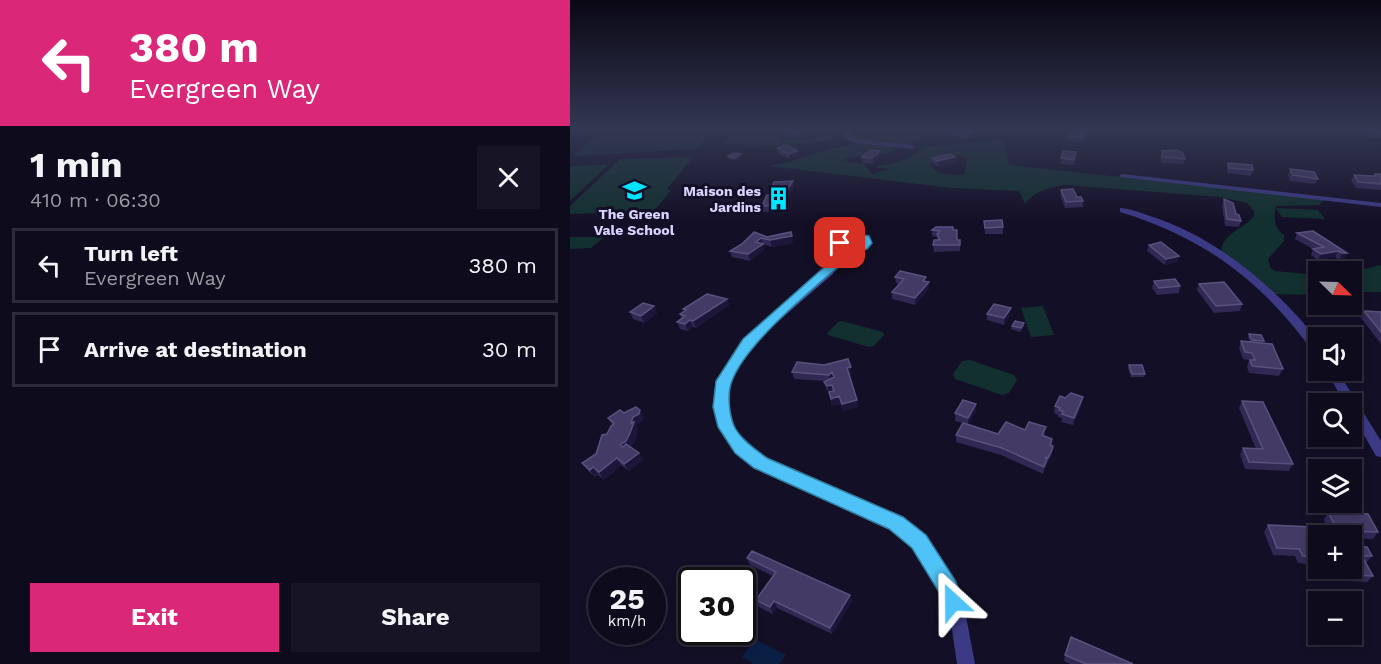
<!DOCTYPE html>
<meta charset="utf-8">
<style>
body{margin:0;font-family:"Work Sans",sans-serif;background:#171425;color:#f1f3f6;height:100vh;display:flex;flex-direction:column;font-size:22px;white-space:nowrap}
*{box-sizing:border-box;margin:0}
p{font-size:20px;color:#9b9ba3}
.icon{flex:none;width:33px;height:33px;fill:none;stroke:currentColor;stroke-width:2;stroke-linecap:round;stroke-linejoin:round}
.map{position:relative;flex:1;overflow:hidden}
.drawer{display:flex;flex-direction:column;background:#0e0b1c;width:570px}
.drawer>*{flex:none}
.guide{background:#db2777;color:#fff;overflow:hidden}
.needle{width:39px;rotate:113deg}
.controls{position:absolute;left:738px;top:261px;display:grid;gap:12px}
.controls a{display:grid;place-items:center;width:54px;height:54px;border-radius:0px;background:#0e0b1c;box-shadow:0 3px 9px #0003,0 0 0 2px #2e2b3b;font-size:30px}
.speed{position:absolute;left:18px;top:567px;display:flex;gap:12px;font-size:30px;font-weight:700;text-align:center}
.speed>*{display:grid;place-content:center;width:78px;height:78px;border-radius:50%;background:#0e0b1c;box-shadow:0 3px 9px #0003,0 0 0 2px #2e2b3b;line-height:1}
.speed small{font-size:15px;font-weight:400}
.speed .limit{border:3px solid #111;border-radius:9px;background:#fff;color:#111}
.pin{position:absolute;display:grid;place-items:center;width:51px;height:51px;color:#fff;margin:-26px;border-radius:12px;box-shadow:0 3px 9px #0006}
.me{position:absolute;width:66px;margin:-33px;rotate:336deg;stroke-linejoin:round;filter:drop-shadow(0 0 4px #0008)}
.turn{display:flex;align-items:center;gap:21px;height:126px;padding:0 30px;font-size:27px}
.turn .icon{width:78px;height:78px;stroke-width:2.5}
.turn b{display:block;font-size:42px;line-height:51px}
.round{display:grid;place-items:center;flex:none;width:63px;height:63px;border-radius:0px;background:#171425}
.overview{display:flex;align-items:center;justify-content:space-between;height:102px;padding:0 30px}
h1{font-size:36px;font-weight:700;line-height:45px}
.primary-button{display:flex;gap:12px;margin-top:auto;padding:12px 30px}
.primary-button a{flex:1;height:69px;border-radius:0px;background:#db2777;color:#fff;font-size:24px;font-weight:700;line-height:69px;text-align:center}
.primary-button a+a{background:#171425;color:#f1f3f6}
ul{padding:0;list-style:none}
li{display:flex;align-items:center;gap:18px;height:75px;margin:0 12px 9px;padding:0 18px;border:3px solid #2e2b3b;border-radius:0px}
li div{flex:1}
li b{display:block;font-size:22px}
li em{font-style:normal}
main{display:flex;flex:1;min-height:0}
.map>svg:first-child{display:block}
.green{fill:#12302f;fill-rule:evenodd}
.water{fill:#0a1f44}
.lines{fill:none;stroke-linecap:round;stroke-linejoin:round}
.street{fill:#3d3a85;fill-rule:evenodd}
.wall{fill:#312854}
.shaded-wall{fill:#1d163a}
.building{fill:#433a66;stroke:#5a527e;stroke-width:1.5}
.route{fill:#4fc3f7;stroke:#337fa1;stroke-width:1.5}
.labels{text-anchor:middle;stroke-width:6;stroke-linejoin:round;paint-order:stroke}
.far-poi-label{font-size:14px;font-weight:bold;fill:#d9d4ff;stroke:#130f26;text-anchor:end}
</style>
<main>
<section class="drawer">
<div class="guide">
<div class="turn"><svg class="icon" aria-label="left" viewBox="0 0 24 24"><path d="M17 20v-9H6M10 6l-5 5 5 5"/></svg><div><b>380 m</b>Evergreen Way</div></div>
</div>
<div class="overview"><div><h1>1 min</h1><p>410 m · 06:30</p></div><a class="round"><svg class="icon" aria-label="close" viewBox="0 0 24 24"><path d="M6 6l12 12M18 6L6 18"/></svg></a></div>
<ul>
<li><svg class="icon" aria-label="left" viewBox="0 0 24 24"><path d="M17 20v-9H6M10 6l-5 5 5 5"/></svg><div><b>Turn left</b><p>Evergreen Way</p></div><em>380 m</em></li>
<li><svg class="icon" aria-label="arrive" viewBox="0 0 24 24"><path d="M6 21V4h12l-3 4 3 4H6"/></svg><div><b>Arrive at destination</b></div><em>30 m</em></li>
</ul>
<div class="primary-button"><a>Exit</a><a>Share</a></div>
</section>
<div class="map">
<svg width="811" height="664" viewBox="0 0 811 664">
<rect width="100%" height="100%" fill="#130f26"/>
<path class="green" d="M33,129H69V131L141,129L129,147L123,149L3,156Z
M163,129H183L180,132L184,133H213L208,140L240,139L263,132L269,134C258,149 176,144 154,144Z
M373,129L331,146H319L325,150C314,157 288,154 272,160L294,164L302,174L320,169L303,167C321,164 340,161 353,147L434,140L439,165L755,199L749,205L706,206C703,217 704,228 714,235V241L698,259L700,267L705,271L748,275V295L701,294L651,256C650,233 673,230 684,216V211L677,203L651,197L495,185C478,188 466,190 455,204L449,191L382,188L199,166C234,161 264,142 300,144L277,138L279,131ZM382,153L397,158L394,175C380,174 366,177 360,163C369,156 377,155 387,156Z
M123,157L97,189L101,190L84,211L0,214V206L50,159Z
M38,165L0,201V166Z
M706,208L748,210L755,219L712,217Z
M0,237H31L33,238L21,248L0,249Z
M811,265V292H782V272Z
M473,306L484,335L461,337L451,308Z
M272,321L313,332L314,335L304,346L299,347L258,335L257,333L268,322Z
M400,360L444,375L447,380L439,393L432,395L385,379L383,374L392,361Z"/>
<path class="water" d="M184,639L216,655L210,664H184L172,657Z"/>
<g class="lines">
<path class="street" d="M277,129H283L279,136L285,139L342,145L345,147L342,149L284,143L273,137Z
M552,174L811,203V207L550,177L549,176Z
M550,208C559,208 568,212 577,215C636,233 688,273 729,318C735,325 746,336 748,344C749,347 748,350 748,353H744C692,281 635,238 550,212Z
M281,234L295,236L301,243L289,251H284L262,275L205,324L180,350L163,374L157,402L166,430L195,459L331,518L354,537L386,587L396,616L405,664H387L380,616L371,591L344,547L321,528L185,467L156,435L145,402L152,374L172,345L198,319L255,271L276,250L268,249V241ZM282,240H290L292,242L285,246L276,245V242Z
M756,370H767L811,441V457L806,456L782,414V404H775Z"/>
</g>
<path class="wall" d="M0,129H12L10,130L0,131Z
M218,129H237L229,138L216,137L215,132Z
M372,129H394L403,132V137L396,140L372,132Z
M515,129L513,142L498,141L499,136Z
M711,129H732L731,133L713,132Z
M792,129H811V138L795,137L790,131Z
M207,148L227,151L229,156L219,159L208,153Z
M310,151V156L303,164L293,163L292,157Z
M592,151L615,159L613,164L592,163L590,157Z
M171,154L172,157L166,160L158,159V156Z
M505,157L504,165L491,164V158Z
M362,158L385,162L368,167L362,163Z
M658,163L683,170L681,176L657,173V168Z
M720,169L748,179L745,184L720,181L718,175Z
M805,174H811V190L786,188L781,180L784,175L803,176Z
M224,187L217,198L219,207L217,211L193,212L192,206L200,195Z
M491,190L513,201V207L495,208L490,195Z
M654,199L671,221L669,227L655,226L652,205Z
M414,221L433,227V234H415Z
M362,230H383L387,240H390V251L364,252L363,245L367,240V237L362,236Z
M727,233L777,253L774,259L769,260L765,257L748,260L741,255L743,249L725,239Z
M197,237L223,243L202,247L193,244L194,250L180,261L162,257L160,251L172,244Z
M579,245L609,256L607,262L595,265L577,251Z
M325,277L359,282V289L345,305L322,299V292L329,284L326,283Z
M584,281L610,286L609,293L587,295L582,288Z
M629,284L672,304L670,311L644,313L627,290Z
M157,299L159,305L126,328L123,327L118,331L110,329L107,322L111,319L110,314L114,311L113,309Z
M84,306L87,313L74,323L63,319L60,312Z
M794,311L811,312V344L791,318Z
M417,314L440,315L434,325L417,320Z
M454,323V326L450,332L441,329L442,326Z
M679,334L694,341L693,343L713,369L709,376L679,373L677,367L679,360L673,359L669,348L671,341L680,342L678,337Z
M559,365L575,374L574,377H561L558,368Z
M222,372L282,374L279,375L288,407L273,411L271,404L262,406L259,393L256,389L255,381L224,379Z
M513,397L512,404L503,425L491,422L492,418L488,417V415L484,413L485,406L495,398Z
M672,401L723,464L719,471L675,469L670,455L673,448L686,449L669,408Z
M406,411L398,425L428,434L476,427L474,436L482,439V445L483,446L481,457L476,465L473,474L431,455L386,442V435L393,423L385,421V413Z
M54,413L74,417L72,421L67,424L66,426L68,429L65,441L61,447L73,460L59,471L51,465L34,480L28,475L25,477L17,470L12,463L26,454L42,425L38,418Z
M758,512L808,532L803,539L782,538V536H748V556L743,555V557L738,564L728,563L725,556L703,555L694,532L698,525L757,527L754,520Z
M784,546L802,556L796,563L803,576L797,582L776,581L770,568H782Z
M177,558L280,595L282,601L262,634L207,608L203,614L189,607L186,600L203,576L180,565Z
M495,655L563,664H500L494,661Z"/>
<path class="shaded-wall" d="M231,129H237L229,138L228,133Z
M403,132V137L396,140V135Z
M227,151L229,156L219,159L218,154Z
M310,151V156L303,164L302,158Z
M171,154L172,157L166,160L165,158Z
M385,157V162L368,167L367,161Z
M223,181L224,187L217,198L218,200L215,205L214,194Z
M217,202L219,207L217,211L215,205Z
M222,236L223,243L202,247L200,240Z
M191,238L194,250L180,261L178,254L186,242Z
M768,251L765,257L748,260L751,254Z
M772,253H777L774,259L769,260Z
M609,256L607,262L595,265L596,259Z
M359,282V289L345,305V298Z
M157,299L159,305L126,328L123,321Z
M84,306L87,313L74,323L71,316Z
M441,308L440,315L434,325V318Z
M120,320L123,327L118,331L115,324Z
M281,367L282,374L279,375L277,368Z
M262,372L264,379L260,382L259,375Z
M262,385L264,392L259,393L257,386Z
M269,396L271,404L262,406L261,399Z
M513,397L512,404L503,425L504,418Z
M287,400L288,407L273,411L272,404Z
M406,404V411L398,425V418Z
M70,410L74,417L72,421L67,424L66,426L68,429L65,441L60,448L54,452L50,445L63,417Z
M482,450L481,457L477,465L478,458Z
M69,453L73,460L59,471L54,464Z
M47,458L51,465L34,480L29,472Z
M477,459L476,466L473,474L474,467Z
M23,467L28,475L25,477L20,470Z
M280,595L282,601L262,634L260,628Z
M204,601L207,608L203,614L200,607Z"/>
<path class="building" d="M218,129H231L228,133L215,132Z
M376,129H394L403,132L396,135Z
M502,129H515L513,137L499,136Z
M795,129H811V133L797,131Z
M217,145L227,151L218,154L207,148Z
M300,150L310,151L302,158L292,157Z
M606,150L612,152L615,159L593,157L592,151Z
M493,151L506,152L504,160L491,158Z
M164,153L171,154L165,158L158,156Z
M379,154L385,157L367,161L362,158Z
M658,163L682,165L683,170L659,168Z
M720,169L744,172L748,179L723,175Z
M805,174H811V184L788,182L784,175L801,176H806Z
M223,181L214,194H216L214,199H203L202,202H217L215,205L192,206L197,195H200L204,182Z
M503,189L507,197H511L513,201L496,202L491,190Z
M654,199L663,203L666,214L669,215L671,221L657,219Z
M432,220L433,227L415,228L414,221Z
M366,227H383V230H387V240H390V245H363L364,240H370L367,234L370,231L362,230Z
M743,231L777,253H772L768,251L751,254L743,249L754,247L727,233Z
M184,232L197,237L221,232L222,236L200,240L191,238L186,242L193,244L178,254L160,251L172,244Z
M591,242L609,256L596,259L579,245Z
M330,271L356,277L353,281L359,282L345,298L322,292L334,279L325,277Z
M605,279L610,286L589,288L584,281Z
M654,282L672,304L646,306L629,284Z
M137,294L157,299L123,321L120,320L115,324L107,322L115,316L110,314L116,310L113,309Z
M73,303L84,306L71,316L60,312Z
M424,304L441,308L434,318L417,314Z
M794,311L811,312V332Z
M445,321L454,323L451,328L442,326Z
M679,334L691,335L694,341L682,340Z
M671,341L702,344L713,369L682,366L680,360H685L682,353L675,352Z
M278,359L281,367L277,368L287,400L272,404L269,396L261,399L259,392L264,391L262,385L257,386L254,382L264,377L262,372L259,375L222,372L227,362L254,365Z
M559,365H572L575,374H562Z
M501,393L513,397L504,418L492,414L493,411L489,410L490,408L485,406L490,396L495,398Z
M393,400L406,404L398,418L385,413Z
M672,401L693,402L723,464L679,462L673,448L693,449Z
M66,407L70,410L69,414L63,417L61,423L64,422L60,433L56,441L50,445L53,447L56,444L69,453L54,464L47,458L29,472L23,467L20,470L12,463L26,454L32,435L37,434L41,426L43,425L44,423L38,418L50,410L54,413Z
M436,422L455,430L459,422L476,427L472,435L482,439L480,445L483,446L482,450L478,458L475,457L477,459L474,467L432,448L386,435L393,423L428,434Z
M758,512L798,514L808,532L776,531L778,536H748V548H739L743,557L733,556L729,549L707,548L698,525L766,528Z
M782,542L784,546L797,547L802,556H792L803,576L782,575L779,568H782Z
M182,551L280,595L260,628L204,601L200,607L186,600L206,572L177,558Z
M501,637L563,664H516L495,655Z"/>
<linearGradient id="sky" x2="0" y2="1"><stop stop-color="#0a0815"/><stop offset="0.58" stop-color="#333752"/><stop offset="1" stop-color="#333752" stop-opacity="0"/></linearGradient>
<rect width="811" height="222" fill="url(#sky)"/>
<path class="route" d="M285,233L299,236L302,243L297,249L285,252C251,283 177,340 162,381C157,393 159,414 164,426C171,440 185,449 197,458L333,517L356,535L385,580L394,602L390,609L383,613L375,609L369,592L342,548L319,529L184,468L165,453L148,427L143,407L146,381L173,339L277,247L289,244L291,241H281L270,247L265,243L273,236Z"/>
<defs>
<symbol id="school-bare" viewBox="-9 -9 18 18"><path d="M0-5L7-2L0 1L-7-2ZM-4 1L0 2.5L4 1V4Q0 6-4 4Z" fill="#00e5ff" stroke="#130f26" stroke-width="2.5" paint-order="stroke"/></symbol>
<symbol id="building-bare" viewBox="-9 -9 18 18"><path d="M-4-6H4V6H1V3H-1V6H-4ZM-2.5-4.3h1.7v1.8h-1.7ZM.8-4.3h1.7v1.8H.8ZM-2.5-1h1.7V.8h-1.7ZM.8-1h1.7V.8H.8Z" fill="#00e5ff" stroke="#130f26" stroke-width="2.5" paint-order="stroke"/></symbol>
</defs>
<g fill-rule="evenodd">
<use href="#school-bare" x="48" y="174" width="33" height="33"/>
<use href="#building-bare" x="192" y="182" width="33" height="33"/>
</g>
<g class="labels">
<g class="far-poi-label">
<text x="191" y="196">Maison des<tspan x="191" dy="16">Jardins</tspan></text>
<text x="64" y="219" text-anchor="middle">The Green<tspan x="64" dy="16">Vale School</tspan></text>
</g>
</g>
</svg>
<div class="controls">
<a><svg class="needle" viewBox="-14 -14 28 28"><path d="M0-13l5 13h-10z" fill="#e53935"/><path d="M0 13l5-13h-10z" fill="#9b9ba3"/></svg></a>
<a><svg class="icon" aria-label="sound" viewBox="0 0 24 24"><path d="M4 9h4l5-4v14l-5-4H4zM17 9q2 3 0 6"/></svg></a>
<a><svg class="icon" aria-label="search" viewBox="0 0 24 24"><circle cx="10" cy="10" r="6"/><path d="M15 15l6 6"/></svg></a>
<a><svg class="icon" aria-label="layers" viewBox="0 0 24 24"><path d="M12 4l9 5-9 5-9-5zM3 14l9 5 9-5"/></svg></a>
<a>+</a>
<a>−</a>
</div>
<div class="speed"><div>25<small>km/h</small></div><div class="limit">30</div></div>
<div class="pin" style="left:270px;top:243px;background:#d93025"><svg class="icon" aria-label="arrive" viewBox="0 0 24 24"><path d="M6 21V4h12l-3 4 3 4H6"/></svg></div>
<svg class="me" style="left:383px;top:602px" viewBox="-20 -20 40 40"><path d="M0-17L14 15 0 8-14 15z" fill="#4fc3f7" stroke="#fff" stroke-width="4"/></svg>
</div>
</main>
